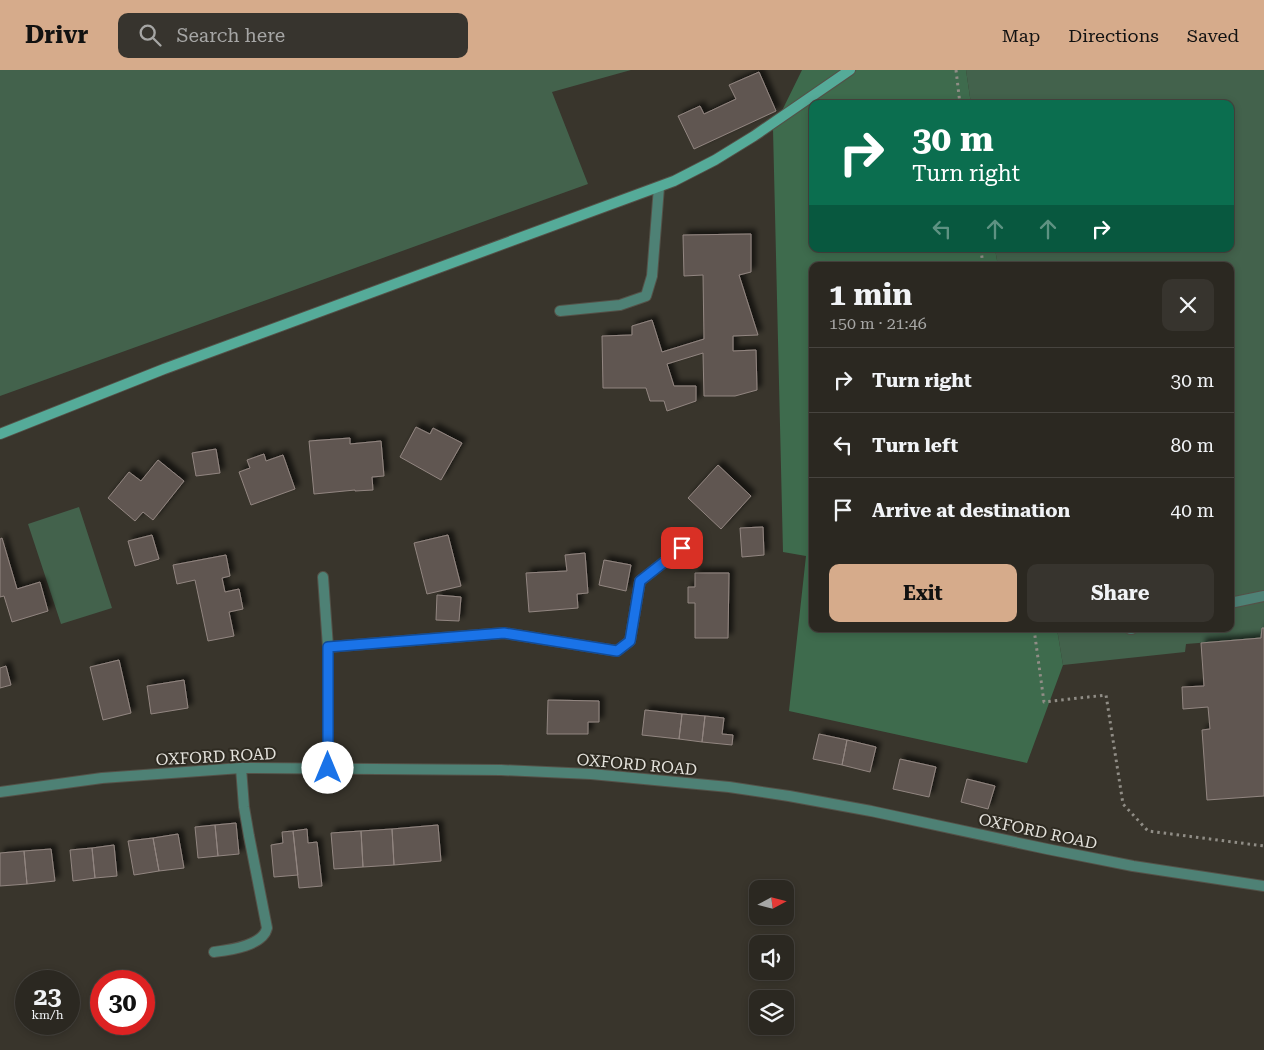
<!DOCTYPE html>
<meta charset="utf-8">
<style>
body{margin:0;font-family:"Roboto Serif",serif;background:#37342e;color:#f1f3f6;height:100vh;display:flex;flex-direction:column;font-size:19px;white-space:nowrap}
*{box-sizing:border-box;margin:0}
p{font-size:16px;color:#a6a6a5}
.icon{flex:none;width:28px;height:28px;fill:none;stroke:currentColor;stroke-width:2;stroke-linecap:round;stroke-linejoin:round}
.map{position:relative;flex:1;overflow:hidden}
.drawer{position:absolute;left:809px;top:192px;width:425px;height:370px;display:flex;flex-direction:column;background:#2b2821;border-radius:10px;box-shadow:0 2px 8px #0003,0 0 0 1px #47443f}
.drawer>*{flex:none}
.guide{position:absolute;left:809px;top:30px;width:425px;height:152px;border-radius:10px;box-shadow:0 2px 8px #0003,0 0 0 1px #47443f;background:#0b6e4f;color:#fff;overflow:hidden}
.needle{width:32px;rotate:83deg}
.fabs{position:absolute;left:749px;top:810px;display:grid;gap:10px}
.fabs a{display:grid;place-items:center;width:45px;height:45px;border-radius:10px;background:#2b2821;box-shadow:0 2px 8px #0003,0 0 0 1px #47443f;font-size:25px}
.speed{position:absolute;left:15px;top:900px;display:flex;gap:10px;font-size:25px;font-weight:700;text-align:center}
.speed>*{display:grid;place-content:center;width:65px;height:65px;border-radius:50%;background:#2b2821;box-shadow:0 2px 8px #0003,0 0 0 1px #47443f;line-height:1}
.speed small{font-size:12px;font-weight:400}
.speed .limit{border:8px solid #d22;background:#fff;color:#111}
.pin{position:absolute;display:grid;place-items:center;width:42px;height:42px;color:#fff;margin:-21px;border-radius:10px;box-shadow:0 2px 8px #0006}
.me{position:absolute;width:55px;margin:-28px;rotate:0deg;stroke-linejoin:round;filter:drop-shadow(0 0 4px #0008)}
.turn{display:flex;align-items:center;gap:18px;height:105px;padding:0 20px;font-size:22px}
.turn .icon{width:65px;height:65px;stroke-width:2.5}
.turn b{display:block;font-size:35px;line-height:42px}
.lanes{display:flex;align-items:center;height:48px;padding:0 20px;background:#0003;justify-content:center;gap:25px;direction:ltr}
.lanes .off{opacity:.35}
.round{display:grid;place-items:center;flex:none;width:52px;height:52px;border-radius:10px;background:#37342e}
.headline{display:flex;align-items:center;justify-content:space-between;height:85px;padding:0 20px}
h1{font-size:30px;font-weight:700;line-height:38px}
.button{display:flex;gap:10px;margin-top:auto;padding:10px 20px}
.button a{flex:1;height:58px;border-radius:10px;background:#d6ab8b;color:#111;font-size:20px;font-weight:700;line-height:58px;text-align:center}
.button a+a{background:#37342e;color:#f1f3f6}
ul{padding:0;list-style:none}
li{display:flex;align-items:center;gap:15px;height:65px;padding:0 20px;border-top:1px solid #47443f}
li div{flex:1}
li b{display:block;font-size:19px}
li em{font-style:normal}
header{display:flex;align-items:center;gap:30px;box-sizing:border-box;height:70px;padding:0 25px;background:#d6ab8b;color:#111}
header strong{font-size:24px}
nav{display:flex;gap:28px;margin-inline-start:auto;font-size:18px}
.search{width:350px;height:45px;background:#37342e;display:flex;align-items:center;gap:12px;box-sizing:border-box;padding:0 18px;border-radius:10px;color:#a6a6a5;font-size:19px}
.map>svg:first-child{display:block}
.green{fill:#43624c}
.forest{fill:#3e6b4d}
.building{fill:#615651;stroke:#928681;filter:url(#shadow)}
.lines{fill:none;stroke-linecap:round;stroke-linejoin:round}
.service-casing{stroke:#545148;stroke-width:12}
.minor-casing{stroke:#545148;stroke-width:12}
.tertiary-casing{stroke:#545148;stroke-width:12}
.secondary-casing{stroke:#545148;stroke-width:12}
.path{stroke:#908d86;stroke-width:3;stroke-dasharray:2.5 4;stroke-linecap:butt}
.service{stroke:#4e8175;stroke-width:10}
.minor{stroke:#4e8175;stroke-width:10}
.tertiary{stroke:#4e8175;stroke-width:10}
.secondary{stroke:#55ab99;stroke-width:10}
.route-casing{stroke:#114b97;stroke-width:12}
.route{stroke:#1a73e8;stroke-width:9}
.labels{text-anchor:middle;stroke-width:4;stroke-linejoin:round;paint-order:stroke}
.street-label{font-size:16px;fill:#e4e2dc;stroke:#2f2b22}
</style>
<header>
<strong>Drivr</strong>
<div class="search"><svg class="icon" aria-label="search" viewBox="0 0 24 24"><circle cx="10" cy="10" r="6"/><path d="M15 15l6 6"/></svg>Search here</div>
<nav><a>Map</a><a>Directions</a><a>Saved</a></nav>
</header>
<div class="map">
<svg width="1264" height="980" viewBox="0 0 1264 980">
<defs>
<filter id="shadow"><feDropShadow dx="4.5" dy="-4.5" stdDeviation="2.5" flood-color="#0009"/></filter>
</defs>
<rect width="100%" height="100%" fill="#39352c"/>
<path class="green" d="M0,0H631L552,22L588,114L0,326Z
M966,0H1264V558L1262,559L1261,568L1186,574L1185,582L1063,595L1057,559H1230V196H998L995,179H1230V34H971Z
M79,437L112,538L61,554L28,454Z"/>
<path class="forest" d="M802,0H966L971,34H812V179H995L998,196H812V559H1057L1063,595L1027,693L789,641L806,486L783,482L773,59Z"/>
<path class="building" d="M759,2L776,41L694,79L678,46L700,36L704,44L736,29L729,15Z
M751,164V202L739,205L758,265L733,266V281L756,280L757,320L735,326H704L703,283L667,294L674,316H696V331L667,341L664,331H650L646,318H603L602,266L632,265V256L652,250L662,282L704,269L703,205L684,206L683,165Z
M416,357L430,364L433,358L462,373L441,410L400,387Z
M350,368V374L381,371L384,406L372,407L373,420L355,421V420L314,424L309,371Z
M216,379L220,403L196,406L192,383Z
M264,384L266,391L283,385L295,419L251,435L239,402L250,398L247,390Z
M158,390L184,411L153,450L143,442L135,451L108,428L129,402L141,411Z
M718,395L751,426L721,459L688,428Z
M763,457L764,485L742,487L740,458Z
M152,465L159,489L135,496L128,471Z
M448,465L461,516L427,524L414,473Z
M2,468L17,519L40,512L48,541L12,552L4,526L0,527V469Z
M585,483L588,523L577,524L578,538L529,542L526,503L567,501L565,485Z
M226,485L230,506L222,508L225,522L239,519L243,539L229,542L234,566L208,571L195,510L177,514L173,495Z
M604,490L631,495L626,521L599,515Z
M695,503H729L728,568H695V533H688V517H695Z
M437,525L461,527L459,551L436,550Z
M1262,558H1264V726L1207,730L1202,660L1210,659L1208,637L1183,639L1182,617L1204,616L1201,573L1261,568Z
M119,590L131,643L103,650L90,597Z
M6,596L11,615L0,618V598Z
M184,610L188,638L151,644L147,616Z
M548,630L599,631V652H588V664H547Z
M645,640L682,644L679,669L642,665Z
M682,644L705,646L702,672L679,669Z
M705,646L724,648L722,664L733,665L732,675L702,672Z
M819,664L847,670L842,695L813,689Z
M847,670L876,677L870,702L842,695Z
M900,689L936,697L929,727L893,719Z
M967,709L995,716L988,739L961,732Z
M236,753L239,784L218,786L215,755Z
M215,755L218,786L198,788L195,757Z
M438,755L441,791L394,795L392,759Z
M307,759L308,773L317,772L322,816L299,818L293,761Z
M392,759L394,795L363,797L361,761Z
M293,761L298,805L274,807L271,775L283,773L282,762Z
M361,761L363,797L334,799L331,763Z
M178,764L184,798L159,801L153,768Z
M153,768L159,801L134,805L128,771Z
M114,775L117,806L95,808L92,778Z
M92,778L95,808L73,811L70,780Z
M51,779L55,811L27,814L24,781Z
M24,781L27,814L0,816V783Z"/>
<g class="lines">
<defs>
<path id="service" d="M560,241L620,235L646,226L652,206L659,117
M1230,533L1264,526
M1130,559H1132
M328,577L504,563L617,581L630,571L640,511L682,478
M214,882C229,880 263,876 267,858L249,766L244,737L241,698"/>
<path id="minor" d="M323,507L328,577V698"/>
<path id="tertiary" d="M0,722L102,708L241,698L501,700L591,704L729,717L789,726L871,741L1047,779L1133,796L1264,816"/>
<path id="secondary" d="M0,364L164,299L674,111L715,90L754,66L850,0"/>
</defs>
<use href="#service" class="service-casing"/>
<use href="#minor" class="minor-casing"/>
<use href="#tertiary" class="tertiary-casing"/>
<use href="#secondary" class="secondary-casing"/>
<path class="path" d="M956,0L960,34
M981,179L983,196
M1034,559L1044,632L1106,625L1123,734L1148,761L1264,776"/>
<use href="#service" class="service"/>
<use href="#minor" class="minor"/>
<use href="#tertiary" class="tertiary"/>
<use href="#secondary" class="secondary"/>
</g>
<g class="lines">
<defs>
<path id="route" d="M328,698V577L504,563L617,581L630,571L640,511L682,478"/>
</defs>
<use href="#route" class="route-casing"/>
<use href="#route" class="route"/>
</g>
<g class="labels">
<g class="street-label">
<text transform="translate(216 686) rotate(-3)" y="6">OXFORD ROAD</text>
<text transform="translate(637 694) rotate(5)" y="6">OXFORD ROAD</text>
<text transform="translate(1038 761) rotate(12)" y="6">OXFORD ROAD</text>
</g>
</g>
</svg>
<div class="fabs">
<a><svg class="needle" viewBox="-14 -14 28 28"><path d="M0-13l5 13h-10z" fill="#e53935"/><path d="M0 13l5-13h-10z" fill="#a6a6a5"/></svg></a>
<a><svg class="icon" aria-label="sound" viewBox="0 0 24 24"><path d="M4 9h4l5-4v14l-5-4H4zM17 9q2 3 0 6"/></svg></a>
<a><svg class="icon" aria-label="layers" viewBox="0 0 24 24"><path d="M12 4l9 5-9 5-9-5zM3 14l9 5 9-5"/></svg></a>
</div>
<div class="speed"><div>23<small>km/h</small></div><div class="limit">30</div></div>
<div class="pin" style="left:682px;top:478px;background:#d93025"><svg class="icon" aria-label="arrive" viewBox="0 0 24 24"><path d="M6 21V4h12l-3 4 3 4H6"/></svg></div>
<svg class="me" style="left:328px;top:698px" viewBox="-20 -20 40 40"><circle r="19" fill="#fff"/><path d="M0-13L10 11 0 6-10 11z" fill="#1a73e8"/></svg>
<div class="guide">
<div class="turn"><svg class="icon" aria-label="right" viewBox="0 0 24 24"><path d="M7 20v-9h11M14 6l5 5-5 5"/></svg><div><b>30 m</b>Turn right</div></div>
<div class="lanes"><svg class="icon off" aria-label="left" viewBox="0 0 24 24"><path d="M17 20v-9H6M10 6l-5 5 5 5"/></svg><svg class="icon off" aria-label="ahead" viewBox="0 0 24 24"><path d="M12 20V5M6 11l6-6 6 6"/></svg><svg class="icon off" aria-label="ahead" viewBox="0 0 24 24"><path d="M12 20V5M6 11l6-6 6 6"/></svg><svg class="icon" aria-label="right" viewBox="0 0 24 24"><path d="M7 20v-9h11M14 6l5 5-5 5"/></svg></div>
</div>
<section class="drawer">
<div class="headline"><div><h1>1 min</h1><p>150 m · 21:46</p></div><a class="round"><svg class="icon" aria-label="close" viewBox="0 0 24 24"><path d="M6 6l12 12M18 6L6 18"/></svg></a></div>
<ul>
<li><svg class="icon" aria-label="right" viewBox="0 0 24 24"><path d="M7 20v-9h11M14 6l5 5-5 5"/></svg><div><b>Turn right</b></div><em>30 m</em></li>
<li><svg class="icon" aria-label="left" viewBox="0 0 24 24"><path d="M17 20v-9H6M10 6l-5 5 5 5"/></svg><div><b>Turn left</b></div><em>80 m</em></li>
<li><svg class="icon" aria-label="arrive" viewBox="0 0 24 24"><path d="M6 21V4h12l-3 4 3 4H6"/></svg><div><b>Arrive at destination</b></div><em>40 m</em></li>
</ul>
<div class="button"><a>Exit</a><a>Share</a></div>
</section>
</div>
